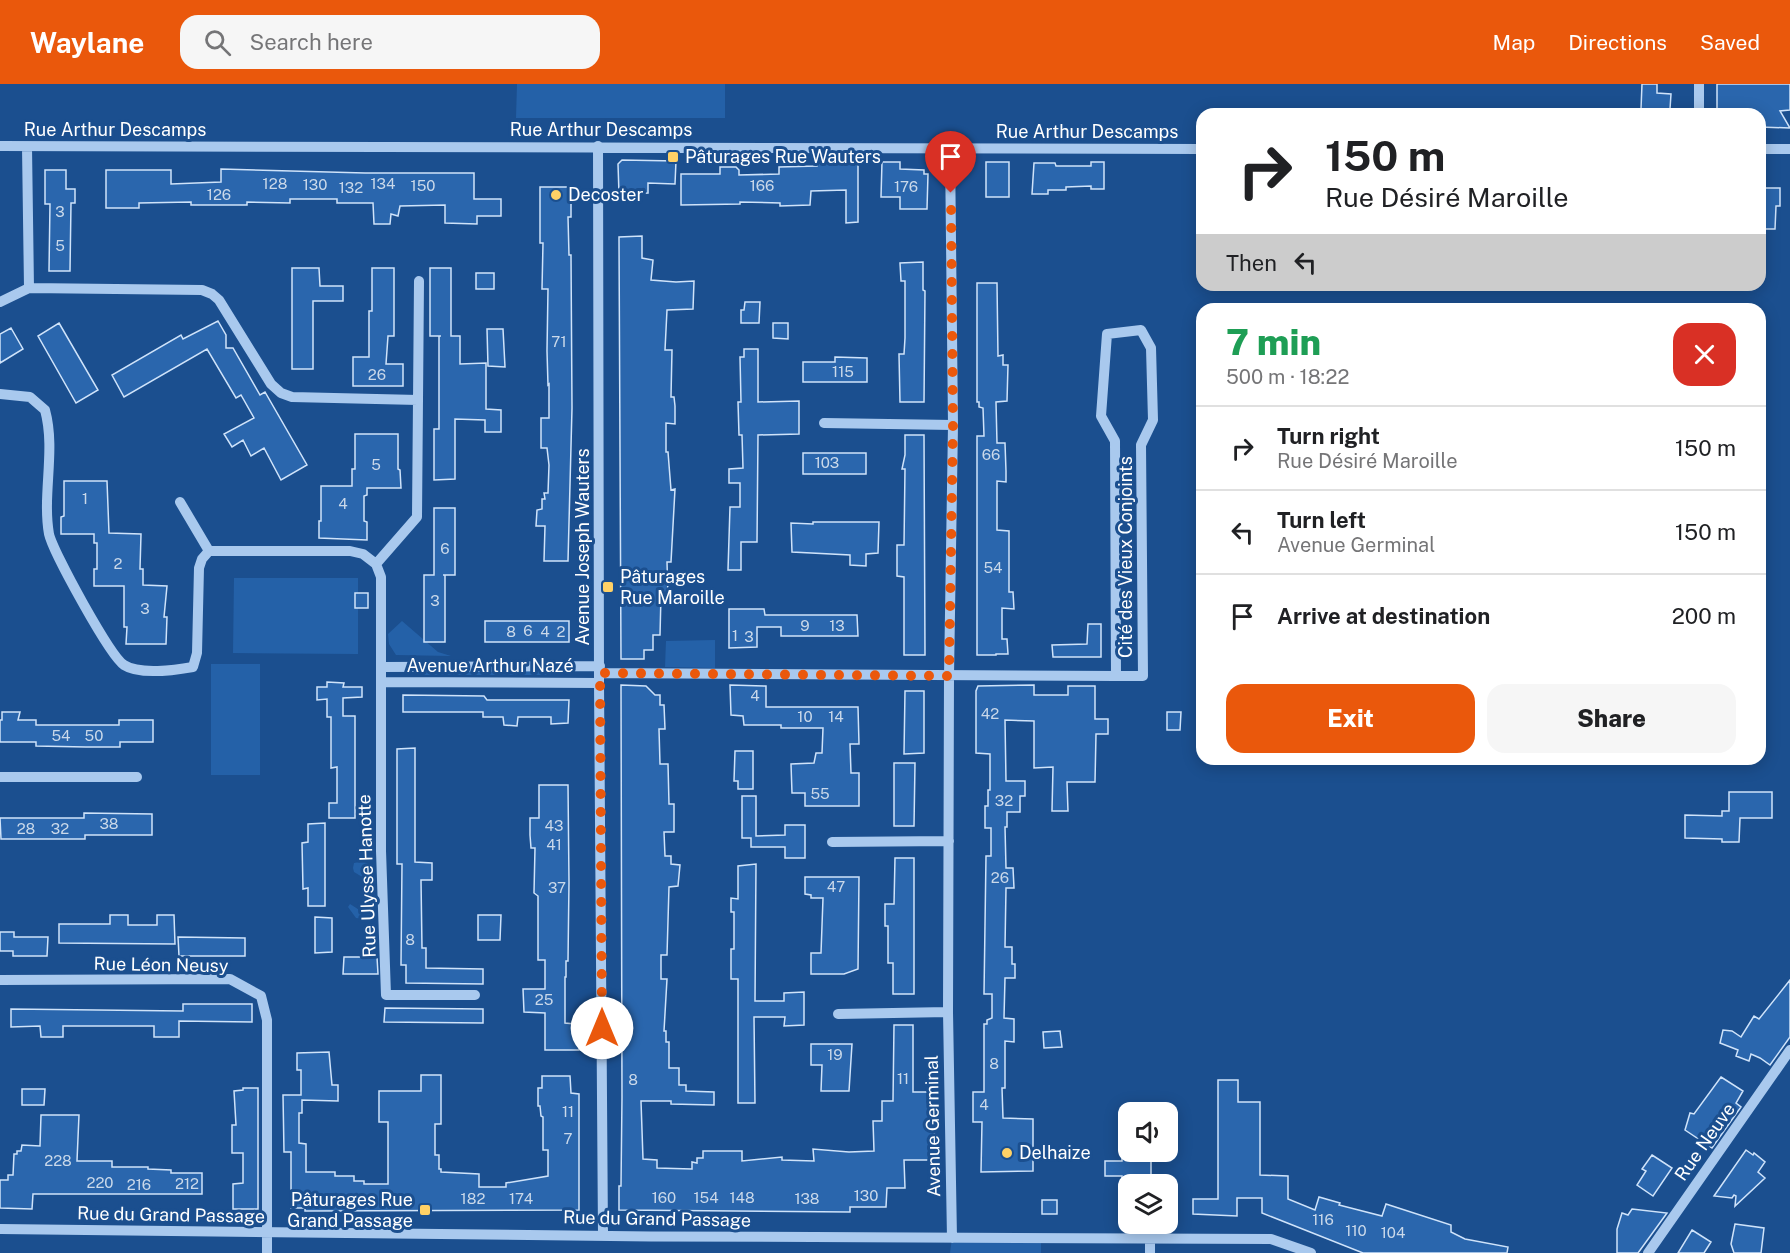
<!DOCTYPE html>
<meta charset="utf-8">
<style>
body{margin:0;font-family:"Public Sans",sans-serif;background:#f6f6f6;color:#202124;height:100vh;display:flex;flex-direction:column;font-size:22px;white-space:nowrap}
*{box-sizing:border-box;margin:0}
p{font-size:20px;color:#757577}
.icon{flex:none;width:33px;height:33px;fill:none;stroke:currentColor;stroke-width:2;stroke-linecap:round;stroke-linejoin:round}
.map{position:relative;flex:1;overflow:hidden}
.details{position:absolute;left:1196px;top:219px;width:570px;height:462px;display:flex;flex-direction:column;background:#fff;border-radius:18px;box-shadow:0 3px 15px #0003}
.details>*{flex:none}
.guide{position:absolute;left:1196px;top:24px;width:570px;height:183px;border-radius:18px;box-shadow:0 3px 15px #0003;background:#fff;color:#202124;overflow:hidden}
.fabs{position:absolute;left:1118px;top:1018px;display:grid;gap:12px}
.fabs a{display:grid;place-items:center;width:60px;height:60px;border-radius:12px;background:#fff;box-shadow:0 3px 15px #0003;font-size:30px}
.pin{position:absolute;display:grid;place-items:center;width:51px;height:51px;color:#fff;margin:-62px -26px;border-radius:50% 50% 50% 0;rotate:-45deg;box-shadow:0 0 6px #0007}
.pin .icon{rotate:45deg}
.me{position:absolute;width:66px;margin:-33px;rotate:0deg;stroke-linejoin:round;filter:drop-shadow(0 0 4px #0008)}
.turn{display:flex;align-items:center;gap:21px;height:126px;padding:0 30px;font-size:27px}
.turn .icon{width:78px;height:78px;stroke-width:2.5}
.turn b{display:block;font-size:42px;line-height:51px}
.then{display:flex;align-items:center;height:57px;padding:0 30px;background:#0003;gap:12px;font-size:22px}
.round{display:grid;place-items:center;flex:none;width:63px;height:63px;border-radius:18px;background:#f6f6f6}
.head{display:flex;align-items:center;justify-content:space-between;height:102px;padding:0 30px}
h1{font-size:36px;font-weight:800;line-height:45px;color:#1e9e55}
.button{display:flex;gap:12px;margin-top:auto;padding:12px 30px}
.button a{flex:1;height:69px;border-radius:18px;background:#ea580c;color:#fff;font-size:24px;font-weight:800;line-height:69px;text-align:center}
.button a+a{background:#f6f6f6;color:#202124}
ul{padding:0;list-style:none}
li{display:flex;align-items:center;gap:18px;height:84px;padding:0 30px;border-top:2px solid #e0e0e0}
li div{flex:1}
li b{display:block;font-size:22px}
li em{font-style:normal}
header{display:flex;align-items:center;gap:36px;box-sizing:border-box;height:84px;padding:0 30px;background:#ea580c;color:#fff}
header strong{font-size:28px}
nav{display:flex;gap:33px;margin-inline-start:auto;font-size:21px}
.search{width:420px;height:54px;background:#f6f6f6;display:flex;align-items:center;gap:15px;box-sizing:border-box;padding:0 21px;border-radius:18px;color:#757577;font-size:22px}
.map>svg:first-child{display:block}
.green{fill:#2461a8}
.building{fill:#2a66ad;stroke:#cfe3fa;stroke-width:1.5}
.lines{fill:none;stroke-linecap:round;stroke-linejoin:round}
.minor{stroke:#a9c9ee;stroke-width:10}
.route{stroke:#ea580c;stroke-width:10;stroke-dasharray:0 18}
.poi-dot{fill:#ffd166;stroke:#1b4f8f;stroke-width:2}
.labels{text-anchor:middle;stroke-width:6;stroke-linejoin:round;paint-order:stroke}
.number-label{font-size:15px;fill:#cad9ea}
.street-label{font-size:18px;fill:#fff;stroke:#1b4f8f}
.poi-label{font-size:18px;fill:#fff;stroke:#1b4f8f;text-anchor:start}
</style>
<header>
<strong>Waylane</strong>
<div class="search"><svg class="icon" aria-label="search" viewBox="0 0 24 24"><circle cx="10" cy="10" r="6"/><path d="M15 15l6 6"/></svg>Search here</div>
<nav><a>Map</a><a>Directions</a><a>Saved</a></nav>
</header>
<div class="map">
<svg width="1790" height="1169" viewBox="0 0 1790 1169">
<rect width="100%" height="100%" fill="#1b4f8f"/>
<path class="green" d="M517,0H725V34H516Z
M234,494H358V570L233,569Z
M402,537L438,568L451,572L396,571L389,560L388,550Z
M715,556V584L665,583L666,557Z
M211,580H260V691H211Z
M560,586L562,590L557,591H421L417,589L420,587Z
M360,778C364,778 367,778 369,781C376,786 376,822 372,829C370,833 368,834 364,835L356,834L348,823L350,820L364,829V794L354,788L353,784L354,779Z
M952,1154H1041V1169H950Z"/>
<path class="building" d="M1642,0H1657V9L1671,10L1670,25H1641Z
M1717,0H1790V26L1780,27L1790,44L1760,43V30H1717Z
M622,76L676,77L675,100L648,99V109L619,110L618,80Z
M817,78H858V138L846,139V106L811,107L810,121L780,122V119L740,118V120L681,121V90H720V83H736L739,86V91L779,90V83L817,82Z
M882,78H900V85L924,86V90H928L927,125H900V113H881Z
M986,78H1009V113H986Z
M1091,78H1104V105H1091V102L1066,103V106H1048V110H1032L1034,79H1055L1056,82H1091Z
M221,85L365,89H474V115H501V132H477V140L445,139V121L400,122L398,132L391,130L390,140H374L373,119H337V115H290V119L247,118V121H191V118L139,119V124H106V86H171V100L221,98Z
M45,86H66V105H75V119H71L70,187H49L50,120H45Z
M540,103H571V133H568L569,171H571L572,324L568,477H544L545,442H536L537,426L542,425V415H545L544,409H548L549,381L547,364H541V334H549V300L548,301L547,267L548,205H542L543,159H540Z
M1762,104H1780V122H1776L1775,145H1760Z
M642,152V174L653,176L651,196L676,198L694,197L693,225L667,226L665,266H672L671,313H674L675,322V340L666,339V368H668L671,406L675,405L671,478H667L668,512L661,511L660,551H653V566H644V575H621L619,153Z
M923,178V206L925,207L924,318H900L899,270H904L905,254V197H901L900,179Z
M292,184H319L320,202H343V217H313V285H292Z
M372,184H394V252H388L386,280H403V302H353V273H369V227H372Z
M430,184H451V252H460V280L486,279V325L501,326V348H485V336L455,335V395L434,396V345H439V252H441H430Z
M476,189H494V205H476Z
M977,199H997L998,272L1003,271V281H1008L1007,317L996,318L997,359H1005L1006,387V398L997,397V446L1009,447V508H1013L1014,525L1002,524V555H1007L1008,570H996V571H977V352H984L983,324L979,323V318H977Z
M745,218H760L759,239H741V226H744Z
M218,237L226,251V264H233L260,311L265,308L307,381L281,396L264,364L251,372L243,356L232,363L224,350L254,334L241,311L236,314L207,265L124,313L112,291L181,251L183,255Z
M59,239L98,306L76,319L38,252Z
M773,239H788V255L773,254Z
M11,244L23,265L0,279V250Z
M487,245H503L505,283L488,282Z
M744,265H758V318L799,317V350L758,351L757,458H741V486H728L730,423H740V399H729V385L743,384L742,351H739L738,318H741L740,273H744Z
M835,273L867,274V298H803V278H835Z
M355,350H398V385L400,386L401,404H367V411L364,412V437L367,438V456L319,454V437H321V402H352V385H355Z
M905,351H924L925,571H904V493L897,492V461H904L905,385H902L905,371Z
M803,369H866V390H803Z
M64,397H107L109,449L141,450L140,485H143V501L167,502L164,533H167L166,560H126L127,543H124V502H94V485H97V459H94V450H61V433L64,432Z
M434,424H455V491H443H445V558H424V491H434Z
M813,438H879L878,469L866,470V482L850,481V471L792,468L791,439L813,440Z
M355,509H368V524H355Z
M729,525H764L765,531H857L858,552H781V543H757V563L729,564Z
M485,537H569V558H485Z
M1088,540H1101V573H1053L1052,561L1087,560Z
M327,598L344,599L343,603H362V613L343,614V632H355V734H329V719H337V683L331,684V633H327V615L317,616V603H327Z
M621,601L646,602L655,611H660V621H664L665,645H659L660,680H668L669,720H674V748H664L665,772H671V780L680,781L678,802L669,803L667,871H661V895H667L664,947H666V958H669V984H679V1001H686V1007L714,1008V1021L671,1020V1017H641L643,1075L657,1076V1084L692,1085V1078L697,1079V1074H703V1067H742V1077L782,1073V1076L814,1077L813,1065L849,1068L874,1067L873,1037H882V1017H893L894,941H913V1008H935L934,1076H904L905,1104H887L886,1123H850V1128L619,1126V1102H621L622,1013Z
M730,601L766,602V623H858L859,660H850L851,689H859V722H805V709H792L791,680L814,679L816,669H822L823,644H781V641H744L743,632L731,631Z
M1034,601V611H1068V602H1095V635H1108V650H1096L1095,698H1067L1068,727H1052L1053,683L1034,684V637L1005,636L1006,697H1025V712H1020V728H1007V743H1005L1006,784H1013L1014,804H1006L1005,863H1012V880H1015V894H1005L1004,934L1014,935V958L1005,957V1004H1002L1003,1034L1033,1035V1087L981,1088L982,1038H973V1008H984V940H987V936L992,934V910H984L986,772H991V744H985V722H988V706H990V670L976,669V607L978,602Z
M905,607H924V669L904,670Z
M403,611L484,612L487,616H569L568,639L551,640V633H518L517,642L504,641L503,633H483V628H403Z
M2,628H20L18,636H36V641H119V636H153V658H120V663H86L36,662V658H0V636H2Z
M1167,628H1181L1180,646H1167Z
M415,664V778L432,779V796H421L422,864H426V884L483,885V900L406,899V881H401L402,780H397V665Z
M735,667H753V705H738V697H734Z
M894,679H915L914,742H894Z
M539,701H568L569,798L568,877H566V893H565V939L575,940V952H578L579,966H545V929L524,928L523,905H545V876H538V812L534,809L535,764H531L530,751V734H539Z
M1729,708H1772V734H1740L1739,758H1722V755L1685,754V731L1722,732V727H1729Z
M742,712H756V752L785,751V741H805V774H785V763H751V754H742Z
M84,729L152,730V751H85V755H1L0,734H84Z
M325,739V822H308V804L303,805L302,759L308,758V740Z
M895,774H914V910H893V879H888V842H885V820H894Z
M756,780L755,917H784V909L804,908V941L784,942L785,933H754L755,1019H738V895H731V865H734V828H731V814L738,815V782Z
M805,793H859L858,885L844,890H811V869H821L823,814H811V811L805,810Z
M110,831H128V841H157V831H174L175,860L59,859V840H110Z
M478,831H501L500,856H478Z
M315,833L332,834V868L315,869Z
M0,848H14V853H48L47,872H13V867H0Z
M178,853L245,854V872H179Z
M344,873H377L378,890H343Z
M1790,896V953L1770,981L1760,974L1751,970L1749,977L1736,972L1738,966L1720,959L1723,946L1732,947L1741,953L1754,932L1759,935Z
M183,920H252V938L179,937V953H154V942H63V953H41L40,942L11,943V925L183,927Z
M385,924L483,925V939L384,938Z
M1060,947L1062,963L1044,964L1043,948Z
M811,960H852L849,1007H821L822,981H811Z
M329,968L332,1001H338V1017L302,1016V1029H299V1059L306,1060V1088H335V1092H354V1097H364V1100H388V1038H379V1007H421V991H441V1040H435V1071H439V1085H441V1088L479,1090V1103H506V1099L548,1092V1066H543V1033L541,1032L540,1022H538V1004H542V992H570L571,1009L579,1010V1126L305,1127V1124H291V1068H284L283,1011H301V986H297V969Z
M1721,993L1743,1007L1736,1019L1741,1023L1712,1064L1685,1046L1690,1029L1694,1030Z
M1218,996H1238V1018H1260V1091L1288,1092V1115L1315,1126L1319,1113L1340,1119L1339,1121L1382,1132L1386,1120L1451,1141V1148L1465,1155L1508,1163L1507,1169H1363L1262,1129V1114H1237V1132L1193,1130V1115H1218Z
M243,1004H258V1125H233V1100L243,1099V1069H232V1041H236L234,1007L243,1006Z
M22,1005H45L44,1021H22Z
M41,1031H79L77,1077H112V1083H148V1085L171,1086V1089H202V1110H33L32,1125L0,1124V1096H8V1091H13L14,1070H17V1067H21L22,1061L40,1062Z
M1746,1066L1753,1071L1754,1069L1765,1078L1758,1088L1765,1094L1735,1122L1736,1112L1734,1111L1732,1114L1714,1112Z
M1652,1071L1672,1084L1653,1112L1637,1101L1646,1087L1642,1085Z
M1122,1074L1151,1075V1101H1122V1092H1105V1077H1122Z
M1042,1116H1057V1130H1042Z
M1632,1125L1667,1129L1638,1169H1617V1145L1622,1129L1628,1131Z
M1735,1140L1764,1144L1761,1169H1734L1731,1160Z
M1692,1146L1711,1158L1704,1169H1678Z"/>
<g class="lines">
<path class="minor" d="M1699,30V0
M0,62L1202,65
M598,62L599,599L603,1151
M950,64L953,341L949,592L948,928L952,1154
M1760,65H1790
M29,204L202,206L212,210L219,216L271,300L281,309L292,313L418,316L417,433L376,480
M0,218L29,204L27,63
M0,310L30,313L45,326C56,366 42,410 49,450C53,468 110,572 124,581C139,591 176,586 193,583L197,569L199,484L202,475L209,467H350L363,470L376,480
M418,316L419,197
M824,339L953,341
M180,418L209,467
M376,480L381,493V767L386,911H475
M381,583L600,582
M600,589L1116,592H1143L1141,361L1153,336L1151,264L1141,246L1107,250L1101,332L1115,357L1116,592
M381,598L599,599
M0,693H137
M832,758L949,757
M0,896L230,895L261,912L267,936V1169
M838,930L948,928
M0,1145C424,1151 847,1155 1271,1155L1311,1169
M1150,1155V1169
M1648,1169L1790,966"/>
</g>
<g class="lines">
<path class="route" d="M602,944L600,589L949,592L953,341L951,109"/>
</g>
<g class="poi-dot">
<rect x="667" y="67" width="12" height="12" rx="3"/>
<circle cx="556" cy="111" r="6"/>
<rect x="602" y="497" width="12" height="12" rx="3"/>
<circle cx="1007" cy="1069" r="6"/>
<rect x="419" y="1120" width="12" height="12" rx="3"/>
</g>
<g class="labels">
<g class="number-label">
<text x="275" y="105">128</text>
<text x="383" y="105">134</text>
<text x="315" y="106">130</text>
<text x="423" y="107">150</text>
<text x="762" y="107">166</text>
<text x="906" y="108">176</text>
<text x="351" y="109">132</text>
<text x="219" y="116">126</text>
<text x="60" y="133">3</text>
<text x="60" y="167">5</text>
<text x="559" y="263">71</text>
<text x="843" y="293">115</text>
<text x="377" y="296">26</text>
<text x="991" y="376">66</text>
<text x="827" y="384">103</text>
<text x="376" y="386">5</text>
<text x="85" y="420">1</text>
<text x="343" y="425">4</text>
<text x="445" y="470">6</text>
<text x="118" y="485">2</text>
<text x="993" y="489">54</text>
<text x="435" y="522">3</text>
<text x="145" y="530">3</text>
<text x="805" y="547">9</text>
<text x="837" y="547">13</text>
<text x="528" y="552">6</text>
<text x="511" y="553">8</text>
<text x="545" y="553">4</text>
<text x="561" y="553">2</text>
<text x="735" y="557">1</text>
<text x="749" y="558">3</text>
<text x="755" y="617">4</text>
<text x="990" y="635">42</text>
<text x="805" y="638">10</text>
<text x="836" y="638">14</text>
<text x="61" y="657">54</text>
<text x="94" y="657">50</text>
<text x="820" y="715">55</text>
<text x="1004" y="722">32</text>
<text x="109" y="745">38</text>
<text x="554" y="747">43</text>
<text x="26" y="750">28</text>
<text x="60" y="750">32</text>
<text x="554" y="766">41</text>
<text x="1000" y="799">26</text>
<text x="836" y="808">47</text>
<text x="557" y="809">37</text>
<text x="410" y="861">8</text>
<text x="544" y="921">25</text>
<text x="835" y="976">19</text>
<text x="994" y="985">8</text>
<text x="903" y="1000">11</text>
<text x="633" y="1001">8</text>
<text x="984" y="1026">4</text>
<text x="568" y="1033">11</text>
<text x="568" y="1060">7</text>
<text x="58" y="1082">228</text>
<text x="100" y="1104">220</text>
<text x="187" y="1105">212</text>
<text x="139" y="1106">216</text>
<text x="866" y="1117">130</text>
<text x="664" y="1119">160</text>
<text x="706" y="1119">154</text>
<text x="742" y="1119">148</text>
<text x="473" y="1120">182</text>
<text x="521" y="1120">174</text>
<text x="807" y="1120">138</text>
<text x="1323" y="1141">116</text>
<text x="1356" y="1152">110</text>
<text x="1393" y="1154">104</text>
</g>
<g class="street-label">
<text x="115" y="52">Rue Arthur Descamps</text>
<text x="601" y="52">Rue Arthur Descamps</text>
<text x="1087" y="54">Rue Arthur Descamps</text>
<text transform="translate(583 463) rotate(-90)" y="6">Avenue Joseph Wauters</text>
<text transform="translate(1126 473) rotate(-90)" y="6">Cité des Vieux Conjoints</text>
<text x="490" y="588">Avenue Arthur Nazé</text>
<text transform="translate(367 792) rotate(-92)" y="6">Rue Ulysse Hanotte</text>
<text transform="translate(161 881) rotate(1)" y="6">Rue Léon Neusy</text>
<text transform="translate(933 1042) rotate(-91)" y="6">Avenue Germinal</text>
<text transform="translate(1705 1058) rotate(-55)" y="6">Rue Neuve</text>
<text transform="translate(171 1131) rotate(1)" y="6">Rue du Grand Passage</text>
<text transform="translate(657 1135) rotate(1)" y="6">Rue du Grand Passage</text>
</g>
<g class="poi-label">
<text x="685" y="79">Pâturages Rue Wauters</text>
<text x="568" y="117">Decoster</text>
<text x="620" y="499">Pâturages<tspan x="620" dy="21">Rue Maroille</tspan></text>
<text x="1019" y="1075">Delhaize</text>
<text x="413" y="1122" text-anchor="end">Pâturages Rue<tspan x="413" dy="21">Grand Passage</tspan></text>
</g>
</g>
</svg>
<div class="fabs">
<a><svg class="icon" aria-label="sound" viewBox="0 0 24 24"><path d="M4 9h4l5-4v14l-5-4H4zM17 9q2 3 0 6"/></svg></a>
<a><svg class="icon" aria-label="layers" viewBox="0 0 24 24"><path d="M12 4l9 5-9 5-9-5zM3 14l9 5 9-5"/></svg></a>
</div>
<div class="pin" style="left:951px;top:109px;background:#d93025"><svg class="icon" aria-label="arrive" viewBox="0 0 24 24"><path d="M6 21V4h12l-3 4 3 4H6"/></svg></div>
<svg class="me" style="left:602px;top:944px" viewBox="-20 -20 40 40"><circle r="19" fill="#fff"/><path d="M0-13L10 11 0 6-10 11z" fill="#ea580c"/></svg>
<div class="guide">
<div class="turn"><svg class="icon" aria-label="right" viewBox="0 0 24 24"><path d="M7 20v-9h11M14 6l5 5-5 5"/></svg><div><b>150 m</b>Rue Désiré Maroille</div></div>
<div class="then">Then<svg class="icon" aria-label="left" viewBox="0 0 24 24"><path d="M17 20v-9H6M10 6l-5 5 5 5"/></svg></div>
</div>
<section class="details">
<div class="head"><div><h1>7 min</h1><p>500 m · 18:22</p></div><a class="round" style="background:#d93025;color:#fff"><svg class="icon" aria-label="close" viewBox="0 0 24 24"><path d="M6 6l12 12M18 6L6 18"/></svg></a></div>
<ul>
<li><svg class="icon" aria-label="right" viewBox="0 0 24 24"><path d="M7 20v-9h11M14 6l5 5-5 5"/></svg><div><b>Turn right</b><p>Rue Désiré Maroille</p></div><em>150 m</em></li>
<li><svg class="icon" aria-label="left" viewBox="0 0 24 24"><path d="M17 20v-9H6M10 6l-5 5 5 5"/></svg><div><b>Turn left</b><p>Avenue Germinal</p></div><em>150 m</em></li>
<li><svg class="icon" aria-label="arrive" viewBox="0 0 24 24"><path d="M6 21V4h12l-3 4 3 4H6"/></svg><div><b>Arrive at destination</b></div><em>200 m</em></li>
</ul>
<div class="button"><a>Exit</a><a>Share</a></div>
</section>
</div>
